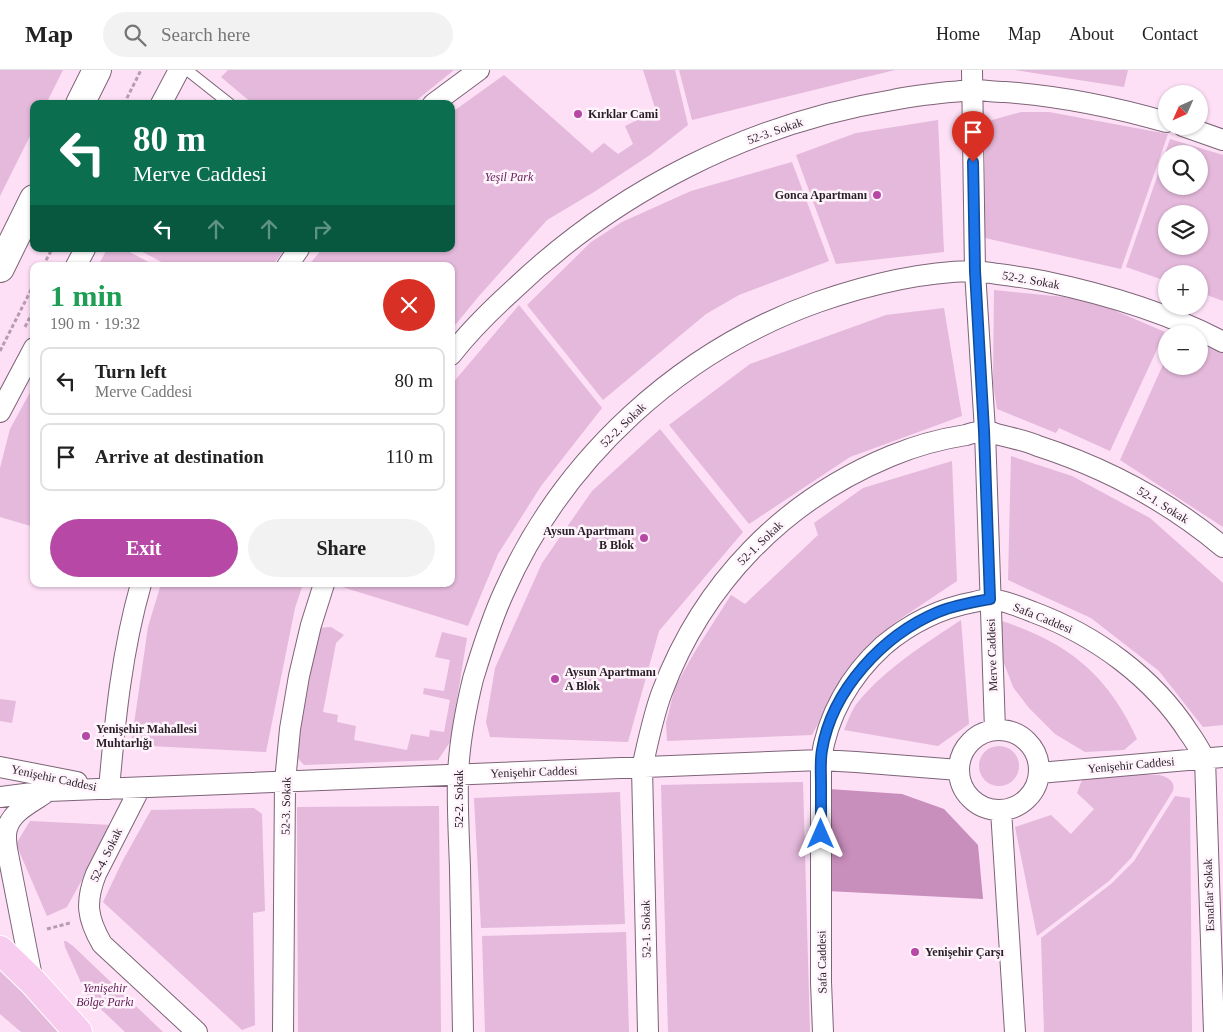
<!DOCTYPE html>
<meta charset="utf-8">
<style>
body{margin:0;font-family:Georgia,serif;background:#f2f2f2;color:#222;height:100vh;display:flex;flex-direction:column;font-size:19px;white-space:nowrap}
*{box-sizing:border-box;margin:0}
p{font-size:16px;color:#767676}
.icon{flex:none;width:28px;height:28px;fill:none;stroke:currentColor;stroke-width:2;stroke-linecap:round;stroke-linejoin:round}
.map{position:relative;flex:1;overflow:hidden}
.side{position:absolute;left:30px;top:192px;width:425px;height:325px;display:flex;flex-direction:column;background:#fff;border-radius:10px;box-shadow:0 1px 4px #0004}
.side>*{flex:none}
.hud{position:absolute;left:30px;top:30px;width:425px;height:152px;border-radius:10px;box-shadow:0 1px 4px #0004;background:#0b6e4f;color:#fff;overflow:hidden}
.needle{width:32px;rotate:225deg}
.fabs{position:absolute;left:1158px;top:15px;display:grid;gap:10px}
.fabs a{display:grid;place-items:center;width:50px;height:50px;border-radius:50%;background:#fff;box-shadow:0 1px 4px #0004;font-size:25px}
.pin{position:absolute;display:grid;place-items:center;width:42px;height:42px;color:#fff;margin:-51px -21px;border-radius:50% 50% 50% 0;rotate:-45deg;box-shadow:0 0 5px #0007}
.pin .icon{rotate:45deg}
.me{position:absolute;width:55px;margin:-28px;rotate:0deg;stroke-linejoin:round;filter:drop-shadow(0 0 4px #0008)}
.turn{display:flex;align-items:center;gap:18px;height:105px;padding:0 20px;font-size:22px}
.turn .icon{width:65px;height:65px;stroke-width:2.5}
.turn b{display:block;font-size:35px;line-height:42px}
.lanes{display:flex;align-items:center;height:48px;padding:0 20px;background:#0003;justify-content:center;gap:25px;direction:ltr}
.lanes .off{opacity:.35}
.round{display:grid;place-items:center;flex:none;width:52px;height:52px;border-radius:26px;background:#f2f2f2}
.summary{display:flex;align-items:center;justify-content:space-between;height:85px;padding:0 20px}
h1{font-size:30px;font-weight:700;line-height:38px;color:#1e9e55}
.button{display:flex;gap:10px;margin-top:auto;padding:10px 20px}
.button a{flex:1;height:58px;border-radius:30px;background:#b748a5;color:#fff;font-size:20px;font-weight:700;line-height:58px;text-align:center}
.button a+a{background:#f2f2f2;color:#222}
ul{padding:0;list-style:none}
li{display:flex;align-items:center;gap:15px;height:68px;margin:0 10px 8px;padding:0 10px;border:2px solid #e0e0e0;border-radius:10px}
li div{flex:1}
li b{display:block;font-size:19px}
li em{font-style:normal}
header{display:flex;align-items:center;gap:30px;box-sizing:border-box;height:70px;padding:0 25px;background:#fff;border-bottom:1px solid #e0e0e0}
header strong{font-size:24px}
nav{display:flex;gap:28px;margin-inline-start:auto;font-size:18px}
.search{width:350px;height:45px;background:#f2f2f2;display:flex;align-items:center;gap:12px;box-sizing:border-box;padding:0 18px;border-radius:28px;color:#767676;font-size:19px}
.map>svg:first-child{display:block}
.green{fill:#e4b9db;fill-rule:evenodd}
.forest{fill:#c88ebc}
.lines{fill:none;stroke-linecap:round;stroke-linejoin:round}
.lane-casing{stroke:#7d6477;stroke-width:12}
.street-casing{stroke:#7d6477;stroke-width:22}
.secondary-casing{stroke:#7d6477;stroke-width:30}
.primary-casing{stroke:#fff;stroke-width:30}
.path{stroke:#b59daf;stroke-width:3;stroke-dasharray:4 2.5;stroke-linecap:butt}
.lane{stroke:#fff;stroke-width:10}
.street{stroke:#fff;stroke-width:20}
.secondary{stroke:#fff;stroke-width:28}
.primary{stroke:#f8ccef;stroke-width:28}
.route-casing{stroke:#114b97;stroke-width:12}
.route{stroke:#1a73e8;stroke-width:9}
.poi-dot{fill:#b748a5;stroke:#fff3fc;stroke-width:2}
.labels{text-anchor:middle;stroke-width:5;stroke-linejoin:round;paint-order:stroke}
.poi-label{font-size:12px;font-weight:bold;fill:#281e26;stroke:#fff3fc;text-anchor:start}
.street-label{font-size:12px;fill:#281e26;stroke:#fff3fc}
.park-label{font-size:12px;font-style:italic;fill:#642059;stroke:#fff3fc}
</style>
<header>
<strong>Map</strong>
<div class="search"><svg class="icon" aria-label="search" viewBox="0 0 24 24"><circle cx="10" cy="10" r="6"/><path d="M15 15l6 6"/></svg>Search here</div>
<nav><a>Home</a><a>Map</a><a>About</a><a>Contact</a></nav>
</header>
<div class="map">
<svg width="1223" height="962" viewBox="0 0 1223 962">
<rect width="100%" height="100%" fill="#fddff6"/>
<path class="green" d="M0,0H63L46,34H34V58L0,126Z
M228,0H454L412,34H253L221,7Z
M643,0H675L688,55L650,85L594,122L547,150L479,226L451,260V196H308L322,179H451V43L504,5L592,83L604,73L618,84L633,74L625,56L656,41Z
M679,0H895L692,50Z
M1015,0H1128L1124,17Z
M1021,42H1049L1168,64L1121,199L985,168V52Z
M938,50L944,182L836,194L796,85L856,63Z
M1170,69L1223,85V231L1199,222V204H1166V211L1126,197ZM1166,84H1199V116H1166ZM1166,144H1199V176H1166Z
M792,92L829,191L739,225L706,244L603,330L527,235L591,172L622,152L691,121Z
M107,179H124L156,196H98Z
M137,179H285L272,196H169Z
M994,220L1074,228L1109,238L1165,262L1110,381L1059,358L1056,363L997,339L993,314Z
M519,235L602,338L541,416L498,484L468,556L339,516V514H451V315Z
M944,238L962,346L850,387L749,454L669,355L750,294L886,245Z
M1199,273L1223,283V457L1120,390L1166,288V296H1199Z
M34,315V457L0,447V398L10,359Z
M660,359L743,462L659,561L628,672L490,667L486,652L495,598L542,493L592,421Z
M1011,386L1072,406L1150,448L1223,513V655L1203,657L1159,601L1091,548L1008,510Z
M952,391L957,511L897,551L872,573L846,601L812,665L667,671L666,653L675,617L694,583L731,525L745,534L818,465L814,453L863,418Z
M161,514H303L295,538L266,682L131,675L148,557Z
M961,550L969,654L938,676L844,660C848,651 852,639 858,632C886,598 925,574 961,550Z
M1002,551C1069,573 1108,605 1137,669L1124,680L1085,682L1055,664L1029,638L1013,617L1002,588Z
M331,557L344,565L336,573L323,642L338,645L337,652L356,656L354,670L407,680L411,664L429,667L430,660L444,662L450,630L423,624L424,618L444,621L450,590L435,587L442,562L467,568L450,672L438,690L304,695L294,684L316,558Z
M0,629L16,631L12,653L0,651Z
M979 696a20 20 0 1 1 40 0a20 20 0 1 1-40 0Z
M1085,702L1159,705C1167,707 1176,711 1173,721L1131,788L1109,811L1037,866L1015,757L1051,745L1071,764L1094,739L1077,723Z
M803,712L810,962H668L661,715Z
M620,722L625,854L481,858L474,728Z
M1175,726L1190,728L1192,962H1044L1041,868L1111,814L1134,791Z
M439,736L441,962H298L297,737Z
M254,738L262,744L265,841L253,843L255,955L242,960L103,832L123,790L151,740Z
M30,751L112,755L67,837L47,846L16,774Z
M626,862L629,962H485L482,866Z
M64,871H66L73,876L163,962H125L87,926L65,877Z
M0,895L61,962H21L0,944Z"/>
<path class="forest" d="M829,719L902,724L944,739L978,775L983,829L827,821Z"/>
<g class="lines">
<defs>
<path id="lane" d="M187,0L230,34"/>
<path id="street" d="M972,0L975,201L985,361L995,660
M161,34L179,0
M433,34L479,0
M1183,56L1223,70
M76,196L85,179
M287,196L299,179
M451,285C469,262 490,241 512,221C616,121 750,53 893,30C912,26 930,24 949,22C957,22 965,20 973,20C983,20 994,22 1005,22C1059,26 1114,37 1166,52
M0,342L34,278
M959 700a40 40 0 1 1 80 0a40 40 0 1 1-80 0Z
M0,697L77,712
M1039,703L1223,687
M140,718L96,804C85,832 87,848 102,874L197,962
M109,719C115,650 122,580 141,514
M0,727L48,721L821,690L856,692L959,700
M1001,740L1015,962
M33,912L7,779C6,772 5,765 7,759C11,742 31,733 44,724
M283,962L285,712L290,659L299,606L311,555L324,514
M463,962C462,907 461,853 460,798C459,767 457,736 458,706C459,676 466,638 473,609C482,580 491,550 504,522C563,388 680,281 818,232C867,215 920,202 972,201C981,201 990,203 998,204C1013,206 1028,208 1043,211C1105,224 1167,242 1223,272
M648,962L642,698C648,672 653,646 662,622C703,513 784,430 891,386C915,376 940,369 966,365C972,363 979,361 985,361C990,361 996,364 1000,365C1013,368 1026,371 1038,376C1106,398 1168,431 1223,477
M823,962L821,912V690C827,646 850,606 883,576C909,554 941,538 974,532C979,531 984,529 989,529C999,529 1023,538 1033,542C1095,565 1153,607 1189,663C1195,671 1200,680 1205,689L1214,962"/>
<path id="secondary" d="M80,34L97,0
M0,198L34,129"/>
<path id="primary" d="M0,880L33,912L78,962"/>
</defs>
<use href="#lane" class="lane-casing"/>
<use href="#street" class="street-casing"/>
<use href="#secondary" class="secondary-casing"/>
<use href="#primary" class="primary-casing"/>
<path class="path" d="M124,34L141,0
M43,196L52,179
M25,257L34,239
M0,281L34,214
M47,859L70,853"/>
<use href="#lane" class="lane"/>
<use href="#street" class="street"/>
<use href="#secondary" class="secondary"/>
<use href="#primary" class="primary"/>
</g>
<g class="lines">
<defs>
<path id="route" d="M821,764C821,748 821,731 821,714C821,703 820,691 822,680C832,620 883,565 938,542C955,535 973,532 990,529L984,361L975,201L973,92"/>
</defs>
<use href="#route" class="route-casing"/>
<use href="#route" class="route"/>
</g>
<g class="poi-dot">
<circle cx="578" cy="44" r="5"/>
<circle cx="877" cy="125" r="5"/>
<circle cx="644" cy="468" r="5"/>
<circle cx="555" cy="609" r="5"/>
<circle cx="86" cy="666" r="5"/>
<circle cx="915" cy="882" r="5"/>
</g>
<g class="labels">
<g class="poi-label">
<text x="588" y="48">Kırklar Cami</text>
<text x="867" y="129" text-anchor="end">Gonca Apartmanı</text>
<text x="634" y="465" text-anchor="end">Aysun Apartmanı<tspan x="634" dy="14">B Blok</tspan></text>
<text x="565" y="606">Aysun Apartmanı<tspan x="565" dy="14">A Blok</tspan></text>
<text x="96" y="663">Yenişehir Mahallesi<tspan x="96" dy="14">Muhtarlığı</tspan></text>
<text x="925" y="886">Yenişehir Çarşı</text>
</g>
<g class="street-label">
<text transform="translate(775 61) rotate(-19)" y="4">52-3. Sokak</text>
<text transform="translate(1031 210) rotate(10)" y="4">52-2. Sokak</text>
<text transform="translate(623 355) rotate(-44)" y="4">52-2. Sokak</text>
<text transform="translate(1163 435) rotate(32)" y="4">52-1. Sokak</text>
<text transform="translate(760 473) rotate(-44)" y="4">52-1. Sokak</text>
<text transform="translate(1043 548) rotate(22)" y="4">Safa Caddesi</text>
<text transform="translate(992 585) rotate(-92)" y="4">Merve Caddesi</text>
<text transform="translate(1131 695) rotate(-5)" y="4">Yenişehir Caddesi</text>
<text transform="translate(534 702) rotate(-2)" y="4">Yenişehir Caddesi</text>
<text transform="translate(54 708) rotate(12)" y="4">Yenişehir Caddesi</text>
<text transform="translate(459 729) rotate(-90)" y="4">52-2. Sokak</text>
<text transform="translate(286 736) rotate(-89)" y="4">52-3. Sokak</text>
<text transform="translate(106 785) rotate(-64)" y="4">52-4. Sokak</text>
<text transform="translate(1209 825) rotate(-92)" y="4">Esnaflar Sokak</text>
<text transform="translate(646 859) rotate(-91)" y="4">52-1. Sokak</text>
<text transform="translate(822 892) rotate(-91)" y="4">Safa Caddesi</text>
</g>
<g class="park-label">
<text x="509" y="111">Yeşil Park</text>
<text x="105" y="922">Yenişehir<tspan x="105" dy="14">Bölge Parkı</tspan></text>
</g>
</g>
</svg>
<div class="fabs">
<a><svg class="needle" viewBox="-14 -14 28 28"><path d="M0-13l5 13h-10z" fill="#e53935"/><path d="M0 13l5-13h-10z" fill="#767676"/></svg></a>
<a><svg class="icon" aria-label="search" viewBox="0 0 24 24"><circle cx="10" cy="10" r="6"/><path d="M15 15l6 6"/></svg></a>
<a><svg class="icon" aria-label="layers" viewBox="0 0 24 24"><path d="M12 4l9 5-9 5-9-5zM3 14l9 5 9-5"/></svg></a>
<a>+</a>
<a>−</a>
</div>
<div class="pin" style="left:973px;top:92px;background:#d93025"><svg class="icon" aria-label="arrive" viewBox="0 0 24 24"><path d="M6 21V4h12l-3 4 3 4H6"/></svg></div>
<svg class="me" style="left:821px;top:764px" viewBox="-20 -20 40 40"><path d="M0-17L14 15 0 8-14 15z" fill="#1a73e8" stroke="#fff" stroke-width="4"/></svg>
<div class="hud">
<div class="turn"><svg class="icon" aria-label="left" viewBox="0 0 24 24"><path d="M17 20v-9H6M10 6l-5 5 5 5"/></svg><div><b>80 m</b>Merve Caddesi</div></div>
<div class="lanes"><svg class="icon" aria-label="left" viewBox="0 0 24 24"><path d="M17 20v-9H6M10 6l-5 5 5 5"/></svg><svg class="icon off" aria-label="ahead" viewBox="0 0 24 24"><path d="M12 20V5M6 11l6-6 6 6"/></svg><svg class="icon off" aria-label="ahead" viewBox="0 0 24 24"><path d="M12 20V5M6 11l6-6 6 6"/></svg><svg class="icon off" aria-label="right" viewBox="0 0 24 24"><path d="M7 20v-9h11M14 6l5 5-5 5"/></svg></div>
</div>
<section class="side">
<div class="summary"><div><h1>1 min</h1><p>190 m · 19:32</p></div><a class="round" style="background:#d93025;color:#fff"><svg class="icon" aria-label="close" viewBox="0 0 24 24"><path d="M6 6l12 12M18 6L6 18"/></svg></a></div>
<ul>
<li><svg class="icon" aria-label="left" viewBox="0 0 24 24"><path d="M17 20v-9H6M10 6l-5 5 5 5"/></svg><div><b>Turn left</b><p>Merve Caddesi</p></div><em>80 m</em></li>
<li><svg class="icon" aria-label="arrive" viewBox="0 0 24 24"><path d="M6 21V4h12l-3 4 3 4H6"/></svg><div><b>Arrive at destination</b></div><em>110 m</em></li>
</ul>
<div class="button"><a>Exit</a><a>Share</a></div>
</section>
</div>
